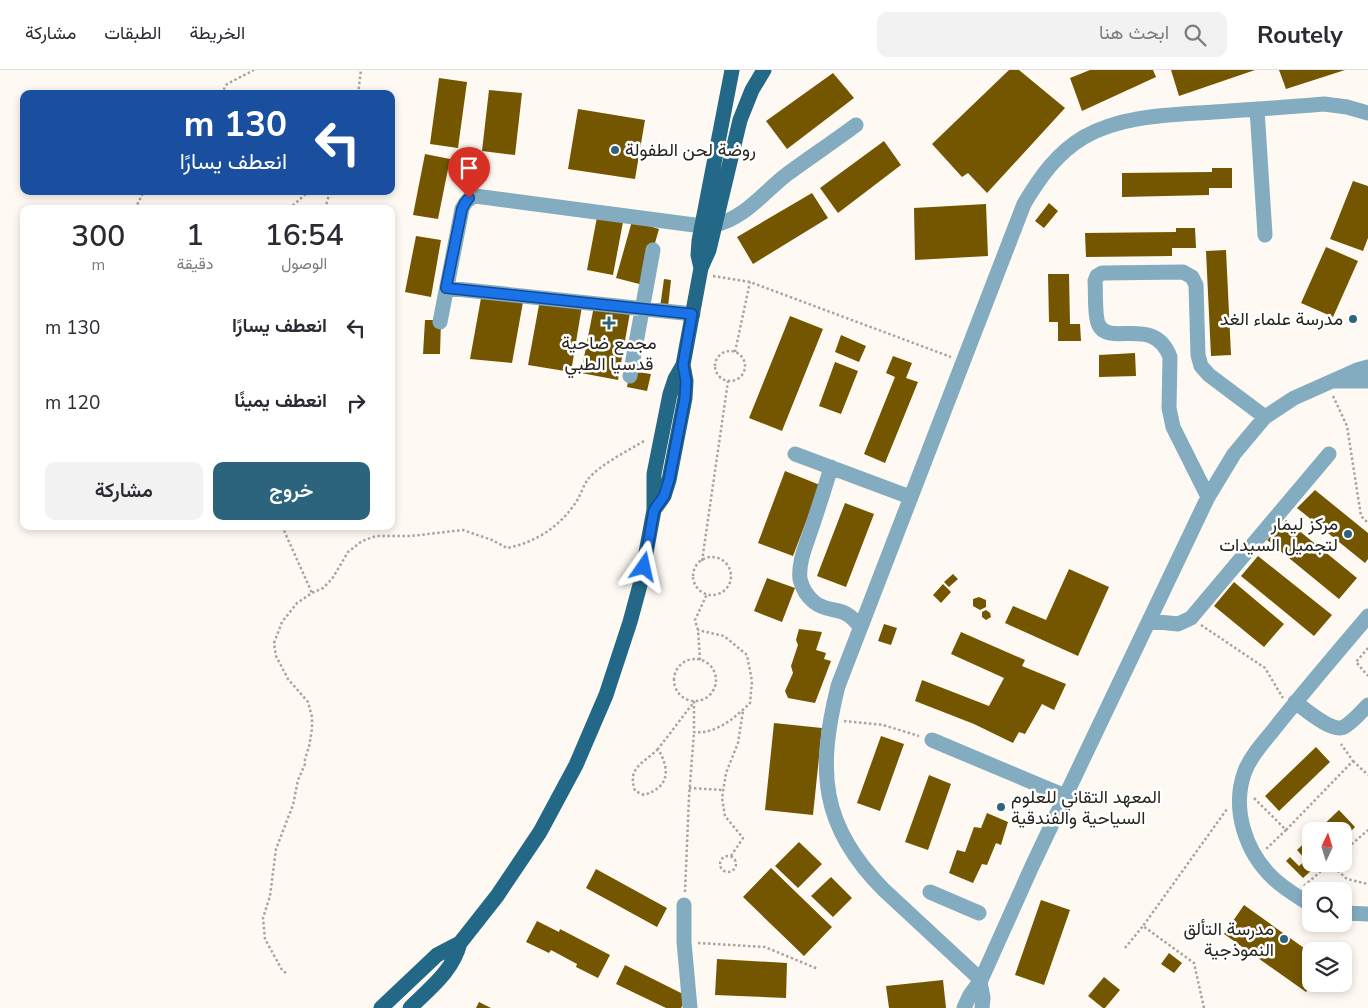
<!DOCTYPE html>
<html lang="ar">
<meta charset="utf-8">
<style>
body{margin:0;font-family:"Nunito Sans",Vazirmatn,sans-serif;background:#f2f2f3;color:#2b2b33;direction:rtl;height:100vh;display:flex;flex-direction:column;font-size:19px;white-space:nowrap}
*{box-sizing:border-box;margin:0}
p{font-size:16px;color:#7c7c81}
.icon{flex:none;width:28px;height:28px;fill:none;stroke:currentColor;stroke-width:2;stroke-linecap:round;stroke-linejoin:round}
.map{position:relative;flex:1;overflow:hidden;direction:ltr}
.panel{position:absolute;left:20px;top:135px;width:375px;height:325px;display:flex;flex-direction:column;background:#fff;border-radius:10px;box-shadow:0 2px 8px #0003;direction:rtl}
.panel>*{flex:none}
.banner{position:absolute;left:20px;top:20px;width:375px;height:105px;border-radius:10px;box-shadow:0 2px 8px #0003;direction:rtl;background:#1a4fa0;color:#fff;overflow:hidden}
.needle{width:32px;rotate:4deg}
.buttons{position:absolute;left:1302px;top:752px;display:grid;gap:10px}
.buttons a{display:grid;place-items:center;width:50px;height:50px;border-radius:10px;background:#fff;box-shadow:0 2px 8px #0003;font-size:25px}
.pin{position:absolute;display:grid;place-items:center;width:42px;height:42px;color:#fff;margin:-51px -21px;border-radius:50% 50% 50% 0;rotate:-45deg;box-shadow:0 0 5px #0007}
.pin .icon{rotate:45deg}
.me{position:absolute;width:55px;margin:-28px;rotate:11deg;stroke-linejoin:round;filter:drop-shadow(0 0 4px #0008)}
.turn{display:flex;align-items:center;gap:18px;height:105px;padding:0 25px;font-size:22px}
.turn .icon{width:65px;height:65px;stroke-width:2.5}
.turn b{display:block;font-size:35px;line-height:42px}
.eta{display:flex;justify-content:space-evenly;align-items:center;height:85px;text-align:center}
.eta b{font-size:30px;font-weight:600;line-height:35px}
.cta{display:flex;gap:10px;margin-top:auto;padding:10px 25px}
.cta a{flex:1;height:58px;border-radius:10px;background:#2c647e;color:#fff;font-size:20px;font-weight:600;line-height:58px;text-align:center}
.cta a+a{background:#f2f2f3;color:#2b2b33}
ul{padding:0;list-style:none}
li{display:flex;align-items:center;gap:15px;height:75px;padding:0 25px}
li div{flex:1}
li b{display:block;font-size:19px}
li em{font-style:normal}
header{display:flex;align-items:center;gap:30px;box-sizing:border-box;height:70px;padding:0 25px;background:#fff;border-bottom:1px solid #e1e1e2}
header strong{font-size:24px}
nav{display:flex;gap:28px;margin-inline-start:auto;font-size:18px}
.search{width:350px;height:45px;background:#f2f2f3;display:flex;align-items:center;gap:12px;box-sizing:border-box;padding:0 18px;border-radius:10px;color:#7c7c81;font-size:19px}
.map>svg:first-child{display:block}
.building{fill:#745500}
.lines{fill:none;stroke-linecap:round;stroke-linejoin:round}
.path{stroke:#a9a59e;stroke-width:2.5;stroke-dasharray:2.5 2.5;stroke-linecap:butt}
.minor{stroke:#83acc1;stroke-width:15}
.major{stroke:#236886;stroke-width:15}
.route-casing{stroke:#114b97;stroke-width:12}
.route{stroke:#1a73e8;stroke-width:9}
.poi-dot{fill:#2c647e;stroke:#fff;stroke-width:2}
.labels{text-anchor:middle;stroke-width:5;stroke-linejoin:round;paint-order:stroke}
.poi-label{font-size:18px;fill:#27231d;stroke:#fff;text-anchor:end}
</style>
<header>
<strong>Routely</strong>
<div class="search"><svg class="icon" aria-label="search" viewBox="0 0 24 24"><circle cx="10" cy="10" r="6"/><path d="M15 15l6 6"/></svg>ابحث هنا</div>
<nav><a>الخريطة</a><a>الطبقات</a><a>مشاركة</a></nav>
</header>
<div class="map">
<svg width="1368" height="938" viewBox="0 0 1368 938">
<rect width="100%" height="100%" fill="#fefaf3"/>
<path class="building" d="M1009,0H1019L1065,38L987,123L968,103L962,107L932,74Z
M1090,0H1153L1156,7L1082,41L1070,8Z
M1171,0H1255L1179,26Z
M1279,0H1345L1286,19Z
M833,3L854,28L787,79L766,51Z
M439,8L467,12L458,78L430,74Z
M489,20L522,23L515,85L482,81Z
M578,39L645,50L635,109L568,99Z
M884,71L901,95L838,143L820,118Z
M425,84L450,89L438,149L413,145Z
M1212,98H1232V118H1209V125L1122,127V103L1212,102Z
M1353,111L1368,116V168L1363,181L1330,169Z
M812,123L828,148L753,194L737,167Z
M1049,133L1058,141L1044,158L1035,151Z
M986,134L988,186L915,190L914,138Z
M597,147L623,152L613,205L587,200Z
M632,151L659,159L643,215L616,208Z
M1176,158H1195L1196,178H1172V186L1086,187L1085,163L1176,162Z
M416,166L441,170L431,227L405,222Z
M1326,177L1358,191L1333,247L1301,233Z
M1226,180L1231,285L1211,286L1206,181Z
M1048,204H1069L1070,254H1080L1081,271H1058V252H1049Z
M664,209L671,210L667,246L659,245Z
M483,217L525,221L512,293L470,289Z
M541,224L583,230L571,302L528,295Z
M595,231L631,237L618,310L581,303Z
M790,246L823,259L782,361L749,348Z
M425,250H441L440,284H423Z
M841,265L866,276L859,292L835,282Z
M1135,283L1136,306L1099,307V285Z
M893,286L912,293L906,308L918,312L885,393L864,384L895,307L886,303Z
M835,292L858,301L841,344L819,336Z
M630,301L651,304L647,321L627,317Z
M785,401L820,415L793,486L758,473Z
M1315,420L1368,463V489L1365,493L1297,438Z
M845,433L874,444L846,517L817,506Z
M1286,450L1357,508L1339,529L1267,470Z
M1258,486L1332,545L1314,566L1241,506Z
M1069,499L1109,517L1078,586L1005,553L1013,536L1046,550Z
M953,504L958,509L949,517L944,512Z
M767,508L795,518L782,552L754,541Z
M1234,512L1284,554L1264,577L1214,536Z
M943,514L951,522L941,533L933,525Z
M979,527L986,530V537L980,540L973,536V529Z
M986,540L990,543L991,547L986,550L982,547V542Z
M884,554L897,558L891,575L878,571Z
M799,559L822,562L816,580L826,583L824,589L831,591L815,633L788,628L785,621L793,603L791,596L798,575L796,570Z
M961,562L1025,590L1022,596L1066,614L1054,640L1042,634L1025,664L1019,662L1013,673L974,654L915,631L922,610L989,636L1004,608L951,584Z
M774,653L822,658L813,745L765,740Z
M881,666L904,674L880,741L857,733Z
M1316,677L1330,692L1279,741L1265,726Z
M929,705L951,714L928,780L905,772Z
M1339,740L1355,757L1344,768V761H1317Z
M987,743L1008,752L1001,775L996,773L987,795L982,794L973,813L949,803L957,780L965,782L974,757L981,758Z
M1311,767V794H1316L1312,797L1297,780Z
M799,772L822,794L798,818L775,796Z
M1290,787L1299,796L1305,791L1313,799L1303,808L1286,791Z
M771,798L832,857L804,886L743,827Z
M596,799L667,838L657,857L586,818Z
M831,807L852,828L833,847L811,826Z
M1041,830L1070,840L1044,915L1015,905Z
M1244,835L1311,883V915L1306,922L1224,864Z
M537,851L559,862L560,859L610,885L598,908L576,897L577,894L551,880L549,883L526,872Z
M1169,883L1182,893L1174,903L1161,894Z
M717,889L787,893L786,928L715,925Z
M625,895L687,926L681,938H666L616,914Z
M1104,907L1120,920L1105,938H1103L1088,926Z
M943,910L946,938H889L886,916Z
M479,932L491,938H476Z"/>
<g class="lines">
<path class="path" d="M221,24L227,14L254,0
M358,24L361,0
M135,139L144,121
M289,139L309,121
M325,139L330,121
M713,206L750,212L951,287
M715 296a15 15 0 1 1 30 0a15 15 0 1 1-30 0Z
M735,282L750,212
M1333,326L1347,356L1361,446L1368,453
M282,456L312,523
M693 506a19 19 0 1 1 38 0a19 19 0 1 1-38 0Z
M702,491L728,311
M1201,555L1265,598L1283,628
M1368,578L1356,592L1368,606
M674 610a21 21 0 1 1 42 0a21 21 0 1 1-42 0Z
M700,590L698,560L695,550L707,524
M694,631V662C715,665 736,647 750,633L752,611L747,585L724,566L698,560
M844,651L883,655L919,666
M658,679C643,694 627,697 635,721L644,725C670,717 670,699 658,679L694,632
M1353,691L1368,705
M689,718L723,720
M1254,728L1286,760L1266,779
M1286,760L1353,691L1341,674
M1344,781L1368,760
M731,786L743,768L725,746L722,728L726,703L738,673L743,641
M720 794a8 8 0 1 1 16 0a8 8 0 1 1-16 0Z
M1330,794L1347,809L1368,814
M1304,816L1329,794
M685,822L689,727L694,662
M698,873L765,877L818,899
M1125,878L1143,856
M286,903L282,900L265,869L263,848L270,826L276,779L293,735L298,710L305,694V689L309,677L312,659V647L308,632L288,609L276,586L274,573L282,552L297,533L312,523L323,518L332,509L348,482L362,471L376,466H411L463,460L492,470L507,478C537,472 561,456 578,429C581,423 584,415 588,409C601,394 629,380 646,370
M1204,938L1194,893L1143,856L1227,739"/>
<path class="minor" d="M1257,39L1265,165
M715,155C745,148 763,123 786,105C809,88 833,72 856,55
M447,218L693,244
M440,252L462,139C465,132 468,129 475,126L702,156
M630,306L653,180
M1337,311H1368
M795,384L910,427
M831,397C825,418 818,439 811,460C806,475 798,493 800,509C802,518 807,526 814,532C830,545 843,533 860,557
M1208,427L1173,357L1169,338L1170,287C1155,246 1112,275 1100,257C1094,250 1096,221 1095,211L1097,206L1102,203L1183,202L1192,207L1196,215L1198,285L1201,296L1209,305L1265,347
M1149,551L1178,554L1191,548L1329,384
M1295,632C1305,639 1332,663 1344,657C1353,652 1361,642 1368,635
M932,670L1065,726
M930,822L979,843
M684,835V872L690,938
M1311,835C1298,827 1285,819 1274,809C1245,782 1231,738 1245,701C1251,685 1265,671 1275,658C1305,620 1337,583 1368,546
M1344,843L1368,844
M981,910L884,820C820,756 817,700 838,616L1024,134C1040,107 1057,83 1084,67C1123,45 1171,45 1214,42C1250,40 1287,37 1324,34L1347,37L1368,43
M980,912L983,928L982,938
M964,938L970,925L981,910L1033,794L1208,427L1234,384L1265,347L1294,328L1357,300L1368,297"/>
<path class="major" d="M701,198L698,185L699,171L732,0
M654,440L664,426L669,410L685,328L686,311L683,295
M381,938L437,885L460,873
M410,938C430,918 453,901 460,873L497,826L540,762L576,695L606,625L630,552L640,515L654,440V404L670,324L675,309L683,295L701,198L709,180L740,50L752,20L764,0"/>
</g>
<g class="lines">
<defs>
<path id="route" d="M469,128L465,133L462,139L446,218L692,244L683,295L686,311L685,328L669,410L664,426L654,440L644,497"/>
</defs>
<use href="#route" class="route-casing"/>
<use href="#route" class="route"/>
</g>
<g class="poi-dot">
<circle cx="615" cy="80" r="5"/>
<circle cx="1353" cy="249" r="5"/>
<path d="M606.5 245.5h5v5h5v5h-5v5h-5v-5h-5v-5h5z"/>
<circle cx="1348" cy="464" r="5"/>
<circle cx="1001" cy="737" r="5"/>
<circle cx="1284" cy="869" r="5"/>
</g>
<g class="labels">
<g class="poi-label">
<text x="625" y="86" text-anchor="start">روضة لحن الطفولة</text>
<text x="1343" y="255">مدرسة علماء الغد</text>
<text x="609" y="279" text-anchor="middle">مجمع ضاحية<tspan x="609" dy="21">قدسيا الطبي</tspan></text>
<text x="1338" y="460">مركز ليمار<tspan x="1338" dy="21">لتجميل السيدات</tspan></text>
<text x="1011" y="733" text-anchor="start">المعهد التقاني للعلوم<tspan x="1011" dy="21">السياحية والفندقية</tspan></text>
<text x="1274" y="865">مدرسة التألق<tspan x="1274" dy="21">النموذجية</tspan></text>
</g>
</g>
</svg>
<div class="buttons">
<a><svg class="needle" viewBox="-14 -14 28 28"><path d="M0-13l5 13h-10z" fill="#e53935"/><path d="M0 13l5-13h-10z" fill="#7c7c81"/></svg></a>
<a><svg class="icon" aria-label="search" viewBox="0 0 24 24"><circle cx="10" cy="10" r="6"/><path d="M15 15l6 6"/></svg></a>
<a><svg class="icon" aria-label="layers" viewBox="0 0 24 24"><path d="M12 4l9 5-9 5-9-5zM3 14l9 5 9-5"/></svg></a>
</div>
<div class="pin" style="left:469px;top:128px;background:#d93025"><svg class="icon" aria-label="arrive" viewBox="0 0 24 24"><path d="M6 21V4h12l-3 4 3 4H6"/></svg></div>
<svg class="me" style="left:644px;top:497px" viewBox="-20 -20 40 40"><path d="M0-17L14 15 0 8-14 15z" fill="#1a73e8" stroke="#fff" stroke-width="4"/></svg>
<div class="banner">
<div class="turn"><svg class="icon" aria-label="left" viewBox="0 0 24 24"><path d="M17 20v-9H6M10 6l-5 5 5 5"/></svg><div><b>130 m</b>انعطف يسارًا</div></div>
</div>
<section class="panel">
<div class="eta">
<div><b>16:54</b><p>الوصول</p></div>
<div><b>1</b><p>دقيقة</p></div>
<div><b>300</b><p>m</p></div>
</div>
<ul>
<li><svg class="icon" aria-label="left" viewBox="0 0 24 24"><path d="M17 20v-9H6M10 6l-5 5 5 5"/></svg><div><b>انعطف يسارًا</b></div><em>130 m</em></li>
<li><svg class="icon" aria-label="right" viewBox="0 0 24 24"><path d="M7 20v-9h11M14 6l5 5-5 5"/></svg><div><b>انعطف يمينًا</b></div><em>120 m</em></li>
</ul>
<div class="cta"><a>خروج</a><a>مشاركة</a></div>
</section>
</div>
